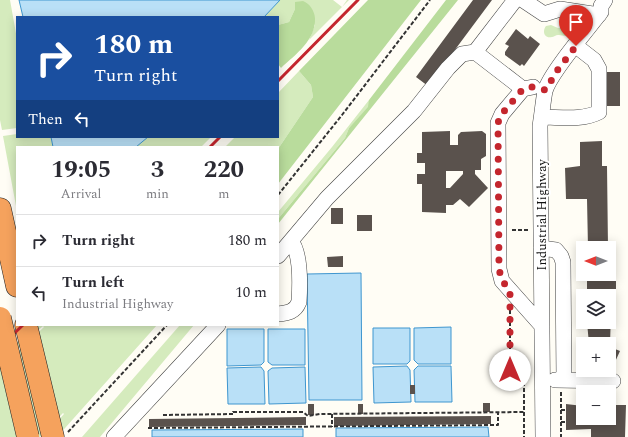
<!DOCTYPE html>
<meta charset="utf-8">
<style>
body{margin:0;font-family:Spectral,serif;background:#f2f2f3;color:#2b2b33;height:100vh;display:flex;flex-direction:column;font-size:15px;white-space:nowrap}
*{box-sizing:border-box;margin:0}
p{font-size:13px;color:#7c7c81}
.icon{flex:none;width:22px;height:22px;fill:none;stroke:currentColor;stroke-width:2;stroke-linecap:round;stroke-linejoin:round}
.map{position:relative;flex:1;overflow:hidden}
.sheet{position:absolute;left:16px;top:146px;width:263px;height:180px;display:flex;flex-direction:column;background:#fff;border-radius:0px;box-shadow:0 2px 10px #0003}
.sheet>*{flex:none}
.hud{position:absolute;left:16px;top:16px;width:263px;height:122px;border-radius:0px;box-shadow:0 2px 10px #0003;background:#1a4fa0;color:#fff;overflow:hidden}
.needle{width:26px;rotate:270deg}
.fabs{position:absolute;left:576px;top:241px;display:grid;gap:8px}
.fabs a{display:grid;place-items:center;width:40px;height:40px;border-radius:0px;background:#fff;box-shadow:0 2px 10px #0003;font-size:20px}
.pin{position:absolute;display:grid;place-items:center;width:34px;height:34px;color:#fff;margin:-41px -17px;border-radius:50% 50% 50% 0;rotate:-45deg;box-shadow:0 0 4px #0007}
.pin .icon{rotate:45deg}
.me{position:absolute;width:44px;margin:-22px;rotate:0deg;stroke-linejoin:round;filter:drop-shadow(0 0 3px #0008)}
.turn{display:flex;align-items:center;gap:14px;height:84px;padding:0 12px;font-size:18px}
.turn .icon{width:52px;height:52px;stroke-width:2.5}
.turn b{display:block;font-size:28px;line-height:34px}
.then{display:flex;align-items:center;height:38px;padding:0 12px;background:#0003;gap:8px;font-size:15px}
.eta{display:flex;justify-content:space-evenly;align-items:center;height:68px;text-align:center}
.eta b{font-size:24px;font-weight:700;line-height:28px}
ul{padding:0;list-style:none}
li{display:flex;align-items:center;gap:12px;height:52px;padding:0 12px;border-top:1px solid #e1e1e2}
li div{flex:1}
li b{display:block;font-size:15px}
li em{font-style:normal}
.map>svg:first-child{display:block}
.green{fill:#d5ebbd}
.forest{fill:#b9dc9c}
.water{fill:#b9e0f7;stroke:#3f96cf}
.building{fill:#5a524d;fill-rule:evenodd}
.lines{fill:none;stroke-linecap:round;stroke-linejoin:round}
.minor-casing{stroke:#444;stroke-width:16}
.highway-casing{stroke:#222;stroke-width:23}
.path{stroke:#333;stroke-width:2;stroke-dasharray:4 2;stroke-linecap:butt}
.minor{stroke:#fff;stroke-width:15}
.highway{stroke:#f5a25d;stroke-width:22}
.rail{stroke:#c4262e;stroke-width:3}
.highway-bridge-casing{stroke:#222;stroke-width:23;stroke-linecap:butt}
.highway-bridge{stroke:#f5a25d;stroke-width:22}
.route{stroke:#c4262e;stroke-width:7;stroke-dasharray:0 12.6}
.labels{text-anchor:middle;stroke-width:4;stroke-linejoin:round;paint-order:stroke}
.street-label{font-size:13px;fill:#111;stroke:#fff}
</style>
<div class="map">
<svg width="628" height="437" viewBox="0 0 628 437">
<rect width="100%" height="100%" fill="#fffdf5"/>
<path class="green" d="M0,0H10L17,39V128L2,130L0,120Z
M280,0H333L342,7L347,0H349L309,40L315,25L295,9L289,22L278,25V17H264Z
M551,25L558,28L569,26L573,30L566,36C563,36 561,35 559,35C555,35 556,36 552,37C544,39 542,31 546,26Z
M299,71L311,85L313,97L278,149V147H225L235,137H278V93Z
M369,100V107L349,128L345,138L278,219V212L332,147Z
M17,134V137H51L53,147H17L16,206L3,136Z
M148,137H211L201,147H136Z
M36,325H157L57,437H43L64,414L63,413L40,437H0V368L44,327L43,326L0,365V359Z
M180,325H194L100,437H82Z"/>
<path class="forest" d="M368,0H421L278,184V149L313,97L311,85L299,71Z
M446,0H458L278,224V219L345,138L349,128L368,107L369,100Z
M303,1C310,4 314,10 315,18C316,40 296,54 281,68L278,64V25L289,22L295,9V2Z"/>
<path class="water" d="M19,0H280L264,17H23Z
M51,137H148L136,147H53Z
M361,273L362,400H309L307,274Z
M451,327V364H418L414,360V328Z
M373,328H410V361L407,364H373Z
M227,329H264V362L261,365L227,366Z
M268,329H305V365H272L268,362Z
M407,366L410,370L411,402L374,403L373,367Z
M418,366H451L452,402H415L414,370Z
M261,367L264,371L265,404H228L227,368Z
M305,367L306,403L269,404L268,371L272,368Z
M488,427L489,437H336V428Z
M303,429V437H152V430Z"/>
<path class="building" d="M473,0H492L428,86L416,77Z
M516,29L528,39L530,36L540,44L524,66L522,64L520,66L505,55V52L509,46L505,44Z
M607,72H620V106H607Z
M450,131V145H458V135L461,132L482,131L486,134V156L481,159V170H475V174L488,188L469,207L460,199L453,205H446V213L422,212V184H417V174H425V163H417V153H422V132ZM446,171H463V174L450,188H446Z
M602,141V166H607L608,248H588L587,199H566L565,168L580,166V142Z
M331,208H343V224H331Z
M357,215H372V231H357Z
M343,256V267H328L327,257Z
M609,267H611V279H616V313H611L610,344H589L587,322H609V296H587V274H609Z
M615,349L620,351L615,362L610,360Z
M410,385H415V394H410Z
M483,403H490V412H483Z
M308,404H314V415H308Z
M358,404H363V414H358Z
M566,404L583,406V418H609V405H626L625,437H591V429L566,430Z
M491,416V424L334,426V417Z
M306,417V425L149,427V419Z"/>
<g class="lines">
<defs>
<path id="minor" d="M523,0L544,14L560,9L599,15
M475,52L515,0
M533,87L523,89L502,114L498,123L499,269L502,281L542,326
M542,117C560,117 582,121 599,112V69L594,60L576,46
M541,248L556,250L561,256L563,262L564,380
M278,256L327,198L414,111L448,68L462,54L475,52L523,89
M278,314C288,313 295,312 299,302C300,286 301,253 291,241
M555,380L613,381
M114,437L218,325
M543,437L540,126C542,114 543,102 545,91C550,73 588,29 601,12V6L605,0"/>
<path id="highway" d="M0,209L17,286
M26,325L53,437"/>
</defs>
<use href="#minor" class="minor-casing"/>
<use href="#highway" class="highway-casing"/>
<path class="path" d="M278,195L342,115L430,0
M512,230H529
M576,275H587
M510,310V370L524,383V437
M561,392V437
M561,410H566
M332,414V427
M163,415L233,414V412H303L308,416L320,414L524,412
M561,422H566
M148,428L498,425V412
M68,432L167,325"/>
<use href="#minor" class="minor"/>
<use href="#highway" class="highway"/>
<path class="rail" d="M278,81L358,0
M210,147L220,137
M0,347L23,325"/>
<defs>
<path id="highway-bridge" d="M0,318L28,437"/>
</defs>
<use href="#highway-bridge" class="highway-bridge-casing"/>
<use href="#highway-bridge" class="highway-bridge"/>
</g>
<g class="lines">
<path class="route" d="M510,370V290L502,281L499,269L498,123L500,116L523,89L532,87L546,90L556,72L576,46"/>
</g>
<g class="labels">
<g class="street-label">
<text transform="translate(541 215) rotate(-90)" y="5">Industrial Highway</text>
</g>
</g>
</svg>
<div class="fabs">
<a><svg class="needle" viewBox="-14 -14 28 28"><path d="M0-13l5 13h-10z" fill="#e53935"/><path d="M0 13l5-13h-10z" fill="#7c7c81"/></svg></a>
<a><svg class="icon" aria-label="layers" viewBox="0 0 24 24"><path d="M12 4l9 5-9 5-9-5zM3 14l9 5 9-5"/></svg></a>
<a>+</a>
<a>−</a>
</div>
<div class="pin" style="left:576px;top:46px;background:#d93025"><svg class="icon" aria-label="arrive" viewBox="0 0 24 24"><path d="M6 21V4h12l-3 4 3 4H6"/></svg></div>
<svg class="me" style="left:510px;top:370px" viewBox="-20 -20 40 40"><circle r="19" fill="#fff"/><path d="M0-13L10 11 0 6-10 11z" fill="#c4262e"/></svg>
<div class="hud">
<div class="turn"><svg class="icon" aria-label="right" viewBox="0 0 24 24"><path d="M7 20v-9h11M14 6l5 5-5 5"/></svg><div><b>180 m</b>Turn right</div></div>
<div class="then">Then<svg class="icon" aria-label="left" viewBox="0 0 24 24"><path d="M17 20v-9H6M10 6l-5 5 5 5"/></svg></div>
</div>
<section class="sheet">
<div class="eta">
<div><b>19:05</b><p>Arrival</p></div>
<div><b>3</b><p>min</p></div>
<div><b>220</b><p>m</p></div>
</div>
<ul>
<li><svg class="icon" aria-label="right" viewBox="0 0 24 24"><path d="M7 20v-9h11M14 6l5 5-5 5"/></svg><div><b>Turn right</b></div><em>180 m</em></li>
<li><svg class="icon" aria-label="left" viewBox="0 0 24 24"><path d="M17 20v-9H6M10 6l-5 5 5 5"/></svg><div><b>Turn left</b><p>Industrial Highway</p></div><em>10 m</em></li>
</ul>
</section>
</div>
